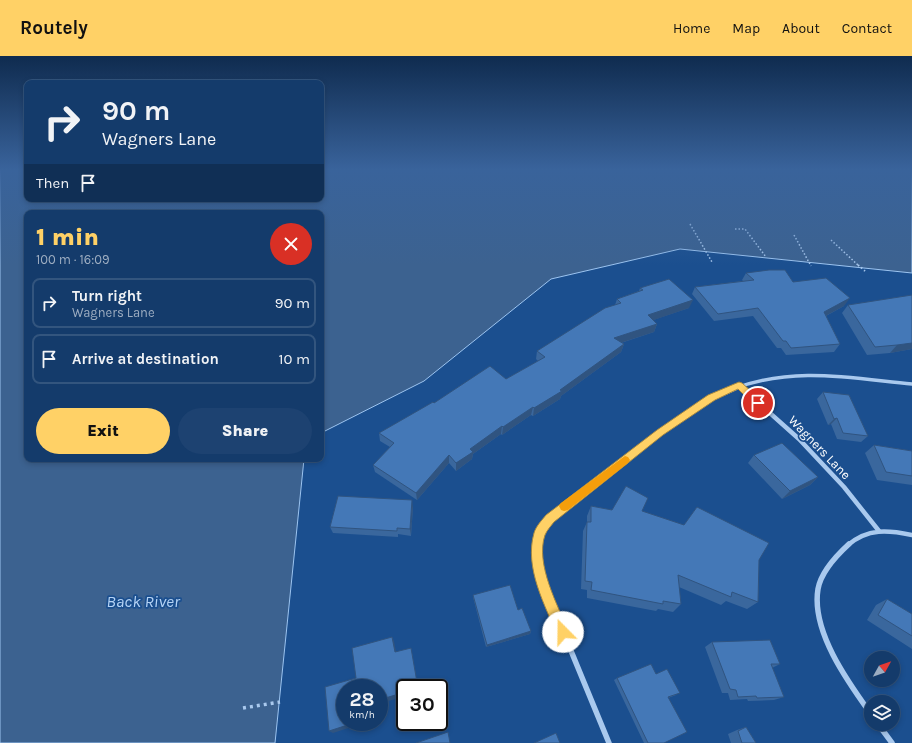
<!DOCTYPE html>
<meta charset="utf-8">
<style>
body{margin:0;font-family:Karla,sans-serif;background:#1d4271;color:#f1f3f6;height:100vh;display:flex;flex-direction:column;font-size:15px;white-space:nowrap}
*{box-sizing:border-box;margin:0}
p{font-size:13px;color:#9dadc1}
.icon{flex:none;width:22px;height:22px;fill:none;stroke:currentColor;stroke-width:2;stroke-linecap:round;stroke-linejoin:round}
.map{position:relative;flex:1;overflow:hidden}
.side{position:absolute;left:24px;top:154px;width:300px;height:252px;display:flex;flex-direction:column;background:#143b6b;border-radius:8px;box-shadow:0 2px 6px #0003,0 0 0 1px #33557e}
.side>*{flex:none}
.guide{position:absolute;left:24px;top:24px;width:300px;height:122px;border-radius:8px;box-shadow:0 2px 6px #0003,0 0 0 1px #33557e;background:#143b6b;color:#f1f3f6;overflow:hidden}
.needle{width:26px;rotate:50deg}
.fabs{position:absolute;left:864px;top:595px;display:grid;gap:8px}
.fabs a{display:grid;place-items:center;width:36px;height:36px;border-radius:50%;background:#143b6b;box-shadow:0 2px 6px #0003,0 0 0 1px #33557e;font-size:20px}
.speed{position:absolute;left:336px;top:623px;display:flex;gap:8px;font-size:20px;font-weight:700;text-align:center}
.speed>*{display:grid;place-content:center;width:52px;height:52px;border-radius:50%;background:#143b6b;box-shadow:0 2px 6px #0003,0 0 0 1px #33557e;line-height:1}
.speed small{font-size:10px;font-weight:400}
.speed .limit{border:2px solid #111;border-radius:6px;background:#fff;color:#111}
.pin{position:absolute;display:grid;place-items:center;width:34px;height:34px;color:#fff;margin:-17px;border:2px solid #fff;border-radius:50%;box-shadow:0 1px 4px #0007}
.me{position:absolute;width:44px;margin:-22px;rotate:338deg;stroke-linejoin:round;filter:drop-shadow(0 0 3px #0008)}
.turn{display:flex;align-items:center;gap:14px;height:84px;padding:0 12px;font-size:18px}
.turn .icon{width:52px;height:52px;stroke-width:2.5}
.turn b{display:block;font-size:28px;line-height:34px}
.then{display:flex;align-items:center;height:38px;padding:0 12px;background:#0003;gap:8px;font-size:15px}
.round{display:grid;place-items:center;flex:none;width:42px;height:42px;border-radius:21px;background:#1d4271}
.head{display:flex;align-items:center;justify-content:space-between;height:68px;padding:0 12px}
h1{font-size:24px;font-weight:800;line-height:30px;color:#ffd166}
.cta{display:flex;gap:8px;margin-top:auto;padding:8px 12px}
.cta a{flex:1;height:46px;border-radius:24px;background:#ffd166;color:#111;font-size:16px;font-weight:800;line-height:46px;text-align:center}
.cta a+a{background:#1d4271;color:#f1f3f6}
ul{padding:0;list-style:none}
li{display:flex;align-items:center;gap:12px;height:50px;margin:0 8px 6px;padding:0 4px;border:2px solid #33557e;border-radius:8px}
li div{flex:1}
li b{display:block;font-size:15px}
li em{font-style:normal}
header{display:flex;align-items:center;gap:24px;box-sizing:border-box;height:56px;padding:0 20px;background:#ffd166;color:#111}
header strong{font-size:19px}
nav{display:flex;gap:22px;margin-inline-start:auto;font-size:14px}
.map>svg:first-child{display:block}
.water{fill:#3c6290;stroke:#9cc4f0}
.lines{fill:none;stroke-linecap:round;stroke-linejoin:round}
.path-far2{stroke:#a9c9ee;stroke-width:1.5;stroke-dasharray:1.5 2;stroke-linecap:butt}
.path-far1{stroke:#a9c9ee;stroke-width:2;stroke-dasharray:1.5 2.5;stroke-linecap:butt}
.path{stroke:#a9c9ee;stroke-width:3.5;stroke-dasharray:3 4;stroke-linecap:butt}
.street-far2{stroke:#a9c9ee;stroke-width:3.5}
.street-far1{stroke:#a9c9ee;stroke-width:4.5}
.street{stroke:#a9c9ee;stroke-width:5.5}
.wall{fill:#3a679d}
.shaded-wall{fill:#305480}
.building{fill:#4478b7;stroke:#305480}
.route{fill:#ffd166;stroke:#a68842}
.slow{fill:#f59e0b}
.labels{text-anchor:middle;stroke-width:3.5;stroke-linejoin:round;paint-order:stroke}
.street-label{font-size:13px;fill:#fff;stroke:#1b4f8f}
.near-water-label{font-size:17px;font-style:italic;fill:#b5d3f5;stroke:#1b4f8f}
</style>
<header>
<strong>Routely</strong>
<nav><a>Home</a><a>Map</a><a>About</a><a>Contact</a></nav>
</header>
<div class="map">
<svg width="912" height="687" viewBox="0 0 912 687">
<rect width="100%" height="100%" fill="#1b4f8f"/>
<path class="water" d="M0,113H27V143H321V113H912V217L680,193L551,223L424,325L321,377V157H27V403H304L275,687H0Z"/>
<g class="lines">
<path class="path-far2" d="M690,168L712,206
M735,173H745L766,201
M794,179L811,210
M831,184L859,210"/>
<path class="path-far1" d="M858,209L865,215"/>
<path class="path" d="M243,652L280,646"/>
<path class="street-far2" d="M739,329L743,333
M733,333C793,310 850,322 912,328"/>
<path class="street-far1" d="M742,332L799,383L844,431L879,475
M538,489L540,476L550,462L686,358L705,346L736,332
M848,489C868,472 888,474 912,479"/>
<path class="street" d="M538,488L537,495L541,522L609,687
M849,488C837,499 821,516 818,533C811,575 848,626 871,658
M878,668L892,687"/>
</g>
<path class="wall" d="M746,217L793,226L844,250L826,260L840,288L834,296L786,299L781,292H777L753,260L714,265L692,238L695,231L743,225L742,224Z
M640,232L689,252L653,264L657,268L654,276L621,287L624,288L621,296L561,340L560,343L533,360L531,359L502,379L501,378L473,398L472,403L456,415L449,407L417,444L375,416L373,409L390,391L380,385L379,377L434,347L506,323L538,305L536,303L537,295L615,249L617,243L639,235Z
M848,249L912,293L890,297L867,299L842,257Z
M823,336L868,380L861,386L837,383L831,368L828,369L817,343Z
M874,389L912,395V429L877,424L865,397Z
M754,399L818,421L810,429L782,443L748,407Z
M591,450L612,454L642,455L684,469L697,451L759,504L758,546L747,553L726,545L721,549L679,531L681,548L673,556L658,553L656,555L587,542V534L581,533L583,475L587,466V460Z
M413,451L411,480L398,478V481L333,477L330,471Z
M473,539L518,554L531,575L530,578L486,591L473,541Z
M887,543L912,558V593L867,564L876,549Z
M712,586L780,608L772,612L784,641L774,644L748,645L747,643L730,644L728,637H722L705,591Z
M656,618L676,639L668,642L664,687H644L614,624L617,622Z
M746,671L756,687H731L728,678L737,674Z"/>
<path class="shaded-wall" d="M850,242L844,250L818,264L824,256Z
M693,244L689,252L645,267L648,259Z
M657,268L654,276L611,290L614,282Z
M912,287V293L890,297L897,289Z
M624,288L621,296L561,340L560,343L533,360L534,352Z
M533,351L531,359L502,379L503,371Z
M837,362L831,368L828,369L834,363Z
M502,370L501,378L473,398L472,403L456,415V407L470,393Z
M449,399V407L417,444L416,437Z
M818,421L810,429L782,443L790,435Z
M412,444L413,451L411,480L410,473Z
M531,575L530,578L486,591L487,589Z
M392,581L394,585L397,601L395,596Z
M405,636V640L379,648V644Z
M357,666H361V668L333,677L329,675Z"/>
<path class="building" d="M769,214H785L793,226L826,222L850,242L824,256L840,288L791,292L786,285H783L758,252L718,258L695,231L754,224L746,217Z
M669,223L693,244L648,259L657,268L614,282L624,288L560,334L562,335L534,352L533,351L503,371L502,370L470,393L473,396L456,407L449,399L416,437L373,409L394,387L379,377L433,346L434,347L490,310L506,323L545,301L537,295L605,252L621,247L617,243L643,234L640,232Z
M912,239V287L897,289L875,291L848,249Z
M823,336L849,339L868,380L843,377L837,362L834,363Z
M782,387L818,421L790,435L754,399Z
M874,389L912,395V420L886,416Z
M626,430L648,442L642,455L684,469L697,451L769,487L759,504L758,546L732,536L731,541L678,519L681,548L663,545V548L591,534L592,526L585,525L587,466H591V450L612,454Z
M338,440L412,444L410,473L397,472V475L330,471Z
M510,529L518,554L522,552L531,575L487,589L473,539Z
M887,543L912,558V580L878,559Z
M392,581L395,596L411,592L418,632H405V636L379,644V632H345V666H357L329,675L325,631L356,622L352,592Z
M770,584L780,608H771L784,641L757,642L756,640L738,641L736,634L730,633L712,586Z
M651,608L656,618L667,613L680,637L668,641L687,676L664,687H648L617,622Z
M746,671L756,687H742L738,675Z
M448,676L450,687H416Z
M556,677L560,687H534Z"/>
<linearGradient id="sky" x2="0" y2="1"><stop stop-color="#0f2b4f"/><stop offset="0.54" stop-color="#39639b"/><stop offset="1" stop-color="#39639b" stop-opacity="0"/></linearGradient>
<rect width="912" height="209" fill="url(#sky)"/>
<path class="route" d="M739,326L742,327L761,344L762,347L761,349H754L738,333L715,344L663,379L554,466C551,470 547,474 545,479C535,508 558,550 569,576L567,581L563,583L558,581C545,549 524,512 534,477C536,470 542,464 546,459L657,374L708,339Z"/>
<path class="slow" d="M625,400L628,401L630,404L628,407L568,454L564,455L561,454L559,450L561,447Z"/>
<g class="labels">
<g class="street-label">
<text transform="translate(820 391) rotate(46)" y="5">Wagners Lane</text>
</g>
<g class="near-water-label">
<text x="143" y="551">Back River</text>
</g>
</g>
</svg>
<div class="fabs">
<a><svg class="needle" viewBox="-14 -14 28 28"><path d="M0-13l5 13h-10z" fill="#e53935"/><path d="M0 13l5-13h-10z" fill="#9dadc1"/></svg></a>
<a><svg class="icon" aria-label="layers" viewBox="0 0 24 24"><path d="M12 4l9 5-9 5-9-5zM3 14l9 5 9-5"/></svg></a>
</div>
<div class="speed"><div>28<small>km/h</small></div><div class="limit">30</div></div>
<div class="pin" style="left:758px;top:347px;background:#d93025"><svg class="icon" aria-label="arrive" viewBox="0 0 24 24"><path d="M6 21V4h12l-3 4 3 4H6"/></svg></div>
<svg class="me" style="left:563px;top:576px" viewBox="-20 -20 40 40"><circle r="19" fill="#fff"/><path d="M0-13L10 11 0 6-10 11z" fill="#ffd166"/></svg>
<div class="guide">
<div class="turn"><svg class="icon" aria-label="right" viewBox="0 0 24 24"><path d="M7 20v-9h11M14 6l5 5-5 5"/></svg><div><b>90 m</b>Wagners Lane</div></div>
<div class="then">Then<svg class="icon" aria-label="arrive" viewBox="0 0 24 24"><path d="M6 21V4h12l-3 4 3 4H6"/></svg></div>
</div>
<section class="side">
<div class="head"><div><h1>1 min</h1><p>100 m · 16:09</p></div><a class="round" style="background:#d93025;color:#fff"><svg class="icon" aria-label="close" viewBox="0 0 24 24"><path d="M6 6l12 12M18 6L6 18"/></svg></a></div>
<ul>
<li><svg class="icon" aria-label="right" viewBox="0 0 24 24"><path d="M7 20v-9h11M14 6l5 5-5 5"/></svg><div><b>Turn right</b><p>Wagners Lane</p></div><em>90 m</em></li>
<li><svg class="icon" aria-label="arrive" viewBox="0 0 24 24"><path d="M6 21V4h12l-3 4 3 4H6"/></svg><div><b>Arrive at destination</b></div><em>10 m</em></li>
</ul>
<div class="cta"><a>Exit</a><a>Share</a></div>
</section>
</div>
